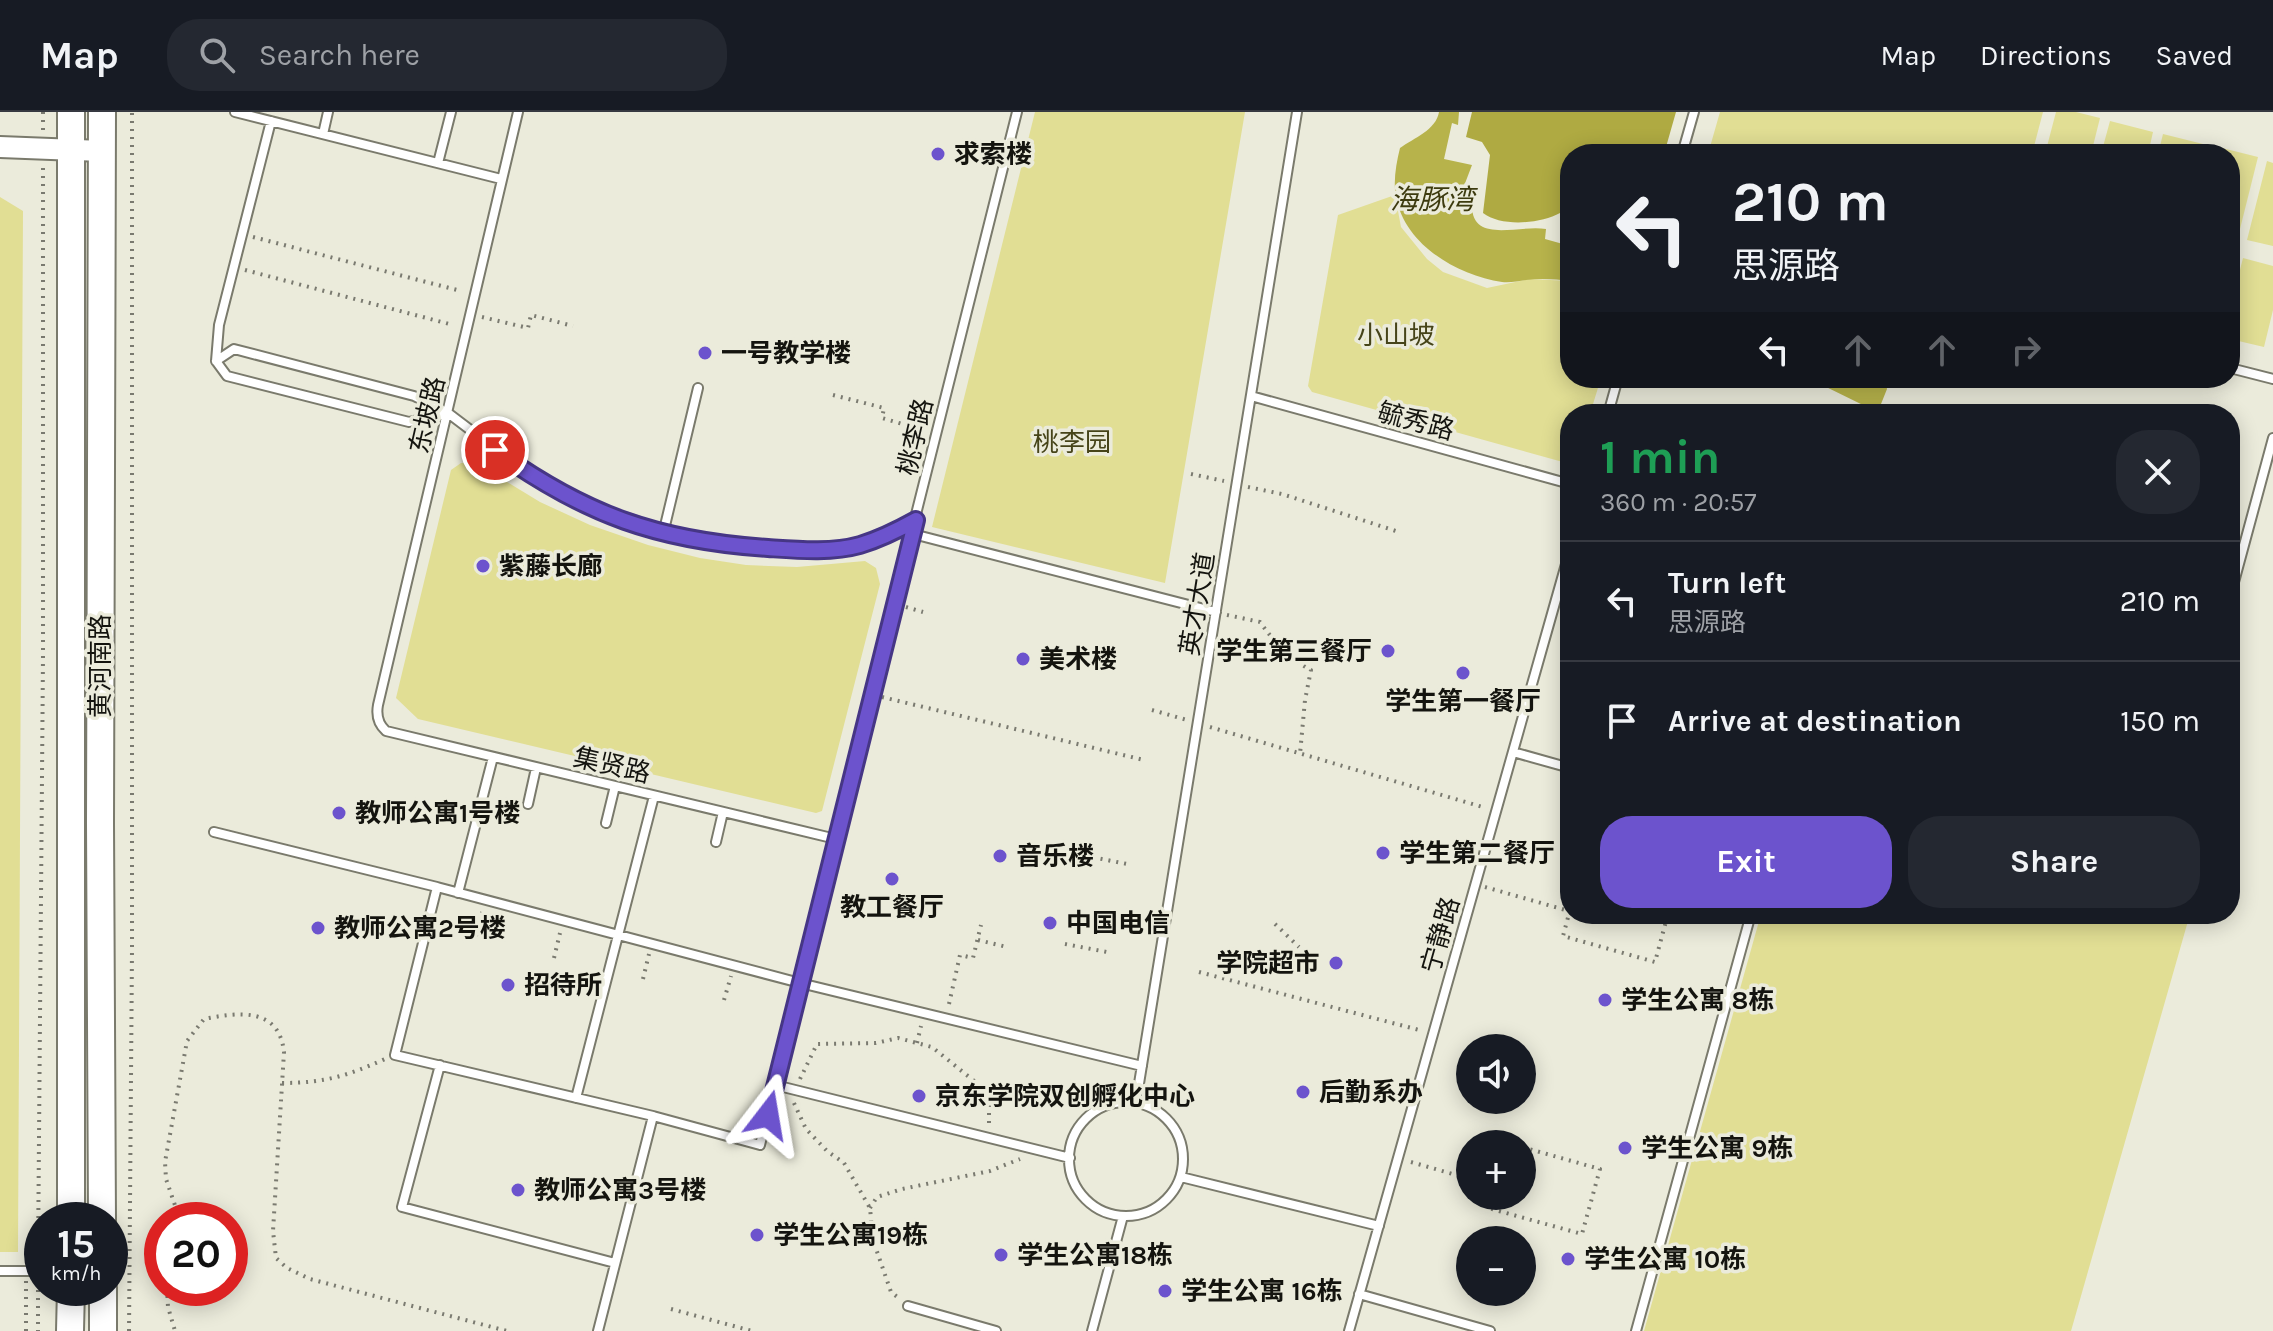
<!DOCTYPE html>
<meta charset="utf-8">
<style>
body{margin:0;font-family:Karla,"Noto Sans SC",sans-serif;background:#242831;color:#f1f3f6;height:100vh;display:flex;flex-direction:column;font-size:30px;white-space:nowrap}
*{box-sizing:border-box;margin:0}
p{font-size:26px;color:#9ea1a6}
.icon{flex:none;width:44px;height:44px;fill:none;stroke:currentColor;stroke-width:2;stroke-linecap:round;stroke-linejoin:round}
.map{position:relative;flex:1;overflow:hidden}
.details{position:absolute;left:1560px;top:292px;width:680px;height:520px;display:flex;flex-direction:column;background:#171b24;border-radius:32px;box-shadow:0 4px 20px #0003}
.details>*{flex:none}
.guide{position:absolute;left:1560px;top:32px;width:680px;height:244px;border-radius:32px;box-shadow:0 4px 20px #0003;background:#171b24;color:#f1f3f6;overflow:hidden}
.buttons{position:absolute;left:1456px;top:922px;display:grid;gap:16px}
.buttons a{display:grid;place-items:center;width:80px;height:80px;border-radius:50%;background:#171b24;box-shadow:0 4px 20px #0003;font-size:40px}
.speed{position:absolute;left:24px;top:1090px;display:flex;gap:16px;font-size:40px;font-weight:700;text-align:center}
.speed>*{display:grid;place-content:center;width:104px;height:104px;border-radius:50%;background:#171b24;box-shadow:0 4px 20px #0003;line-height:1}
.speed small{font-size:20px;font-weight:400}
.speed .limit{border:12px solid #d22;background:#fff;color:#111}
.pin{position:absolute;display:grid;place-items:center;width:68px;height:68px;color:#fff;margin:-34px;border:4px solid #fff;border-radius:50%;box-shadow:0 2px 8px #0007}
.me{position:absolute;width:88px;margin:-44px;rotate:14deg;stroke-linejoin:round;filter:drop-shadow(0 0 6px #0008)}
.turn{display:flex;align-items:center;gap:28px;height:168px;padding:0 40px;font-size:36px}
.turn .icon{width:104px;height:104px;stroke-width:2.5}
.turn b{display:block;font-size:56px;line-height:68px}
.lanes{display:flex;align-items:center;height:76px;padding:0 40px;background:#0003;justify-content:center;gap:40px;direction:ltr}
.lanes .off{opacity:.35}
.round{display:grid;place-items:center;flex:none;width:84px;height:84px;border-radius:32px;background:#242831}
.overview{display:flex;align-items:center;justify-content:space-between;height:136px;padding:0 40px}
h1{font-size:48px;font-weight:700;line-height:60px;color:#1e9e55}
.primary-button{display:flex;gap:16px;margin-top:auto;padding:16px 40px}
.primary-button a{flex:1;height:92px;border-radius:32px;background:#6c53cd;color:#fff;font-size:32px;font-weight:700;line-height:92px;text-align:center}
.primary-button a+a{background:#242831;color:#f1f3f6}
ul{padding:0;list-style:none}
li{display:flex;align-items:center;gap:24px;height:120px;padding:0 40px;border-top:2px solid #363941}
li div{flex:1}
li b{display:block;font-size:30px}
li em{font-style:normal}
header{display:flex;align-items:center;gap:48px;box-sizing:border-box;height:112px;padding:0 40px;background:#171b24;border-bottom:2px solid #363941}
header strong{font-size:38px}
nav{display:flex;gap:44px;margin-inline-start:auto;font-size:28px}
.search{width:560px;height:72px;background:#242831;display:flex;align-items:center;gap:20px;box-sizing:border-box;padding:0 28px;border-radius:32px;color:#9ea1a6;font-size:30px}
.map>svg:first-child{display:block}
.green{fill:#e1de94}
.forest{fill:#afaa42}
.water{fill:#b7b34b}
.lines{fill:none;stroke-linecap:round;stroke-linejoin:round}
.service-casing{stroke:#7a7a6c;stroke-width:12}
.tertiary-casing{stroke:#7a7a6c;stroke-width:24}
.primary-casing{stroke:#7a7a6c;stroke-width:30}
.path{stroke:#7a7a70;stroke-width:4;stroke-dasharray:2 6;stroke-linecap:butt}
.service{stroke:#fff;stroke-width:8}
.tertiary{stroke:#fff;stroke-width:20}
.primary{stroke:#fff;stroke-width:26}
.route-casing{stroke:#463685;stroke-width:20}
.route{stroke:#6c53cd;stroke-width:14}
.poi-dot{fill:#6c53cd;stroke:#ebebdb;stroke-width:3}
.labels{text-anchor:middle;stroke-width:7;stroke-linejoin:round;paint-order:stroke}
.poi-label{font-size:26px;font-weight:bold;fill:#14140f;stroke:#ebebdb;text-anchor:start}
.park-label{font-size:26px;fill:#464419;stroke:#ebebdb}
.street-label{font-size:26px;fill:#14140f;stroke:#ebebdb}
.water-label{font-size:28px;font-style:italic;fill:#3d3b0f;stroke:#ebebdb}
</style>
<header>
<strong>Map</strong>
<div class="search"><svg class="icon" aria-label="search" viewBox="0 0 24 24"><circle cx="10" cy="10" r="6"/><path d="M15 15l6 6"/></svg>Search here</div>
<nav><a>Map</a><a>Directions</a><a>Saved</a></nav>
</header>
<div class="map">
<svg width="2273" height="1219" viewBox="0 0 2273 1219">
<rect width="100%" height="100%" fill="#ebebdb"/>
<path class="green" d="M1035,0H1245L1165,471L932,415Z
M1720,0H2043L2032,42H1708Z
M2056,0H2076L2100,6L2091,42H2045Z
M2110,9L2153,20L2148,42H2101Z
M2163,22L2207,33L2204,42H2158Z
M2214,34L2258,45L2238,125L2230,123V42H2212Z
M2267,49L2273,51V134L2247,128Z
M1395,83L1401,115L1427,147L1443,160L1487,176L1530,167L1570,169V266H1601L1590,302H1570V352L1312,280L1308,274L1338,103Z
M0,85L23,99L18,1140H0Z
M2243,146L2273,154V198L2264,235L2230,227V197Z
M474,350L540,390L590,413L648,433L700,446L746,453L797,455L865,449L876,456L880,472L822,699L816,701L418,607L396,586L451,358L461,351Z
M1761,802H2190L2071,1219H1644Z"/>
<path class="forest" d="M1472,0H1676L1664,42H1570V93L1563,90L1560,101C1540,112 1501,115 1483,101L1490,43L1482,30L1466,25Z"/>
<path class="water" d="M1439,0H1459L1458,13L1452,11L1444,47L1472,53L1464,74L1474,78C1461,137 1515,112 1546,117L1545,127L1570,134V169C1556,167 1540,166 1526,168C1518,169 1510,171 1502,170C1457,163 1405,133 1396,85C1393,70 1396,52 1400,36C1414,26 1436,18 1439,0Z
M1802,266H1885L1887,277L1881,292L1869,296L1816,270Z"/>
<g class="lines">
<defs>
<path id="service" d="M235,0L501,67
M518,0L378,593C376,604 378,612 386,619L836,727
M1017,0C929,344 846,688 760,1033L653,1004L395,943L437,775L800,871L1142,954
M323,22L328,0
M1682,42L1694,0
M438,51L451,0
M216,249L219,213L271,9
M2230,256L2273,267
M1251,284L1570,372
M448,301L409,310L227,264L216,249L234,237L414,284L448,301L535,367L598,400L660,422L722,433L804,438L857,434L886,424L916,408
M1608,302L1618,266
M663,422L698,276
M913,422L1216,500
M2230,485L2273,326
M1513,640L1570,656
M528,692L536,656
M606,711L615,674
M214,720L437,775
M716,730L723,700
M458,781L493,645
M440,953L402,1095L615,1151
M775,973L1070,1046
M576,986L654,684
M1136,990L1297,0
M1069 1047a57 57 0 1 1 114 0a57 57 0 1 1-114 0Z
M1181,1065L1379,1114
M0,1159H42
M1359,1182L1490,1219
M908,1194L996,1219
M598,1219L653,1004
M1092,1219L1123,1104
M1349,1219L1570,438
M1636,1219L1751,802"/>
<path id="tertiary" d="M0,35L102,39"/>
<path id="primary" d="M102,0L100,711L102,1108
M71,1108V0
M103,1176V1219
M70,1219L71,1176"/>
</defs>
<use href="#service" class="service-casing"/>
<use href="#tertiary" class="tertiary-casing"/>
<use href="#primary" class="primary-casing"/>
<path class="path" d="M43,0V18
M253,125L461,179
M245,158L453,213
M482,205L528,216L531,203L573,214
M833,283L884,296L882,306L926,319
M1191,362L1224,369
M1248,375L1282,382L1399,420
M906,495L923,500
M1227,503L1260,510C1275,531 1288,546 1311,558L1305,588L1300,642
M882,585L1144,648
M1152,598L1187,608
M1210,615L1486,696
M1077,742L1127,752
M1485,775L1569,799
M1570,798L1563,824L1655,850L1668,802
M1275,812L1299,835
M476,824L482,800
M978,828L1007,835
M1065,832L1112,841
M554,846L560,821
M1199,860L1423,919
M643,867L649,842
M724,888L731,864
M949,892L960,843L973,846L981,813
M917,931L921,914
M800,967L817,932L876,931L898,926L932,935L984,977L989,985V1012
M282,971C324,971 347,964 385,947
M794,991L806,1017L827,1039L844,1051L870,1096L873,1128L891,1180L900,1187
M1506,1032H1510
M1411,1050L1470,1067
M1492,1084L1488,1096L1582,1122L1600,1057L1522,1035
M870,1096L877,1085L902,1077L990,1059L1020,1047
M180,1108L166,1067L165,1050L187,929L204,907C239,900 279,895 284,940L273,1119L276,1146L287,1156L310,1167L507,1219
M38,1146L43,544V54
M26,1169V1219
M38,1170V1219
M167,1176L168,1195L175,1219
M671,1197L752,1219
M129,1219L132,838V0"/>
<use href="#service" class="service"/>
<use href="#tertiary" class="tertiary"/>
<use href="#primary" class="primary"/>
</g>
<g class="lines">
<defs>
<path id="route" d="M495,338C585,403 659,429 768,436C798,438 832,441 860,433C880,427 898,418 916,408L768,1003"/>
</defs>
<use href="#route" class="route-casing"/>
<use href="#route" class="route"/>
</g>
<g class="poi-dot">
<circle cx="938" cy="42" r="8"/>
<circle cx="705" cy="241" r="8"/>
<circle cx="483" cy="454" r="8"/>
<circle cx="1388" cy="539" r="8"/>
<circle cx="1023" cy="547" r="8"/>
<circle cx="1463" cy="561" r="8"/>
<circle cx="339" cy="701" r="8"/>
<circle cx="1383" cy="741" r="8"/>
<circle cx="1000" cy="744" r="8"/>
<circle cx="892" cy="767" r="8"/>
<circle cx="1050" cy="811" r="8"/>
<circle cx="318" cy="816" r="8"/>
<circle cx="1336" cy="851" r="8"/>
<circle cx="508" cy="873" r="8"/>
<circle cx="1605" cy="888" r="8"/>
<circle cx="1303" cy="980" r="8"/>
<circle cx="919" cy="984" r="8"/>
<circle cx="1625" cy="1036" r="8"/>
<circle cx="518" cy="1078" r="8"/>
<circle cx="757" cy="1123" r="8"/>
<circle cx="1001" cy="1143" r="8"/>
<circle cx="1568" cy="1147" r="8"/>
<circle cx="1165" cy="1179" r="8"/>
</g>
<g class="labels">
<g class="poi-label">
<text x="954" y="51">求索楼</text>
<text x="721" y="250">一号教学楼</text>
<text x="499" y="463">紫藤长廊</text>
<text x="1372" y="548" text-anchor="end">学生第三餐厅</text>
<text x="1039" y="556">美术楼</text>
<text x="1463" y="598" text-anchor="middle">学生第一餐厅</text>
<text x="355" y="710">教师公寓1号楼</text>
<text x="1399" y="750">学生第二餐厅</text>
<text x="1016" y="753">音乐楼</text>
<text x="892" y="804" text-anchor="middle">教工餐厅</text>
<text x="1066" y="820">中国电信</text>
<text x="334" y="825">教师公寓2号楼</text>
<text x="1320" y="860" text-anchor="end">学院超市</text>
<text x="524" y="882">招待所</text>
<text x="1621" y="897">学生公寓 8栋</text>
<text x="1319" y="989">后勤系办</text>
<text x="935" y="993">京东学院双创孵化中心</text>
<text x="1641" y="1045">学生公寓 9栋</text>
<text x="534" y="1087">教师公寓3号楼</text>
<text x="773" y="1132">学生公寓19栋</text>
<text x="1017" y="1152">学生公寓18栋</text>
<text x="1584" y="1156">学生公寓 10栋</text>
<text x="1181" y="1188">学生公寓 16栋</text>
</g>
<g class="park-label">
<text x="1396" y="232">小山坡</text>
<text x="1072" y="339">桃李园</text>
</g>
<g class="street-label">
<text transform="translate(427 303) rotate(-77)" y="9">东坡路</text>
<text transform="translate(1416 309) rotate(15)" y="9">毓秀路</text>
<text transform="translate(915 325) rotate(-77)" y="9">桃李路</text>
<text transform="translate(1197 492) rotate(-81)" y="9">英才大道</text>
<text transform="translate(100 554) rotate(-90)" y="9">黄河南路</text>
<text transform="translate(612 653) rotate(13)" y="9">集贤路</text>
<text transform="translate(1440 823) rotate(-74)" y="9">宁静路</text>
</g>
<g class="water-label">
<text x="1432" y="97">海豚湾</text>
</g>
</g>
</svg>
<div class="buttons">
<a><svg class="icon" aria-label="sound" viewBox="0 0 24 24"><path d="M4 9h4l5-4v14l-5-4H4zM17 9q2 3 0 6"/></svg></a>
<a>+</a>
<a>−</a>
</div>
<div class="speed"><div>15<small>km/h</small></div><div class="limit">20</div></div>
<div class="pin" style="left:495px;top:338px;background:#d93025"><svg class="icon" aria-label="arrive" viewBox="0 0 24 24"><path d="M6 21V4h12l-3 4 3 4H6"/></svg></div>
<svg class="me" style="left:768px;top:1003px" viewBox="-20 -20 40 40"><path d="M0-17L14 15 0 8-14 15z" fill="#6c53cd" stroke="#fff" stroke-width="4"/></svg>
<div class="guide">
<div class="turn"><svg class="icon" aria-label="left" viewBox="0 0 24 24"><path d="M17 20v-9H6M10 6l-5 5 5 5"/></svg><div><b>210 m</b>思源路</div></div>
<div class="lanes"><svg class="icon" aria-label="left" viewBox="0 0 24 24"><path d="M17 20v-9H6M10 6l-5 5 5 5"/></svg><svg class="icon off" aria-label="ahead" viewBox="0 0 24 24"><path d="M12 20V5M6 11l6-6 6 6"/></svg><svg class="icon off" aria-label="ahead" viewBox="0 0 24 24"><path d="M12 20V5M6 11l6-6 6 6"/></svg><svg class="icon off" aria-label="right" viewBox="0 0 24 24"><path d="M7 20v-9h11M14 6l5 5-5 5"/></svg></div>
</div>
<section class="details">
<div class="overview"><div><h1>1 min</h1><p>360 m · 20:57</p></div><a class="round"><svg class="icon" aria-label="close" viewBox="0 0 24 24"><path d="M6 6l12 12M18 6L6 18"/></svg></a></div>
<ul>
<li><svg class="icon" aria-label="left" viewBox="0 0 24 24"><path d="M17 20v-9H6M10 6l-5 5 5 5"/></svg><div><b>Turn left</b><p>思源路</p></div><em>210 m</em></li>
<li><svg class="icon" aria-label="arrive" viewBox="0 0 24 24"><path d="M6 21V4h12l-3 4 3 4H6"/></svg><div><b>Arrive at destination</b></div><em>150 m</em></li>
</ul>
<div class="primary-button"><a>Exit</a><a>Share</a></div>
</section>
</div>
